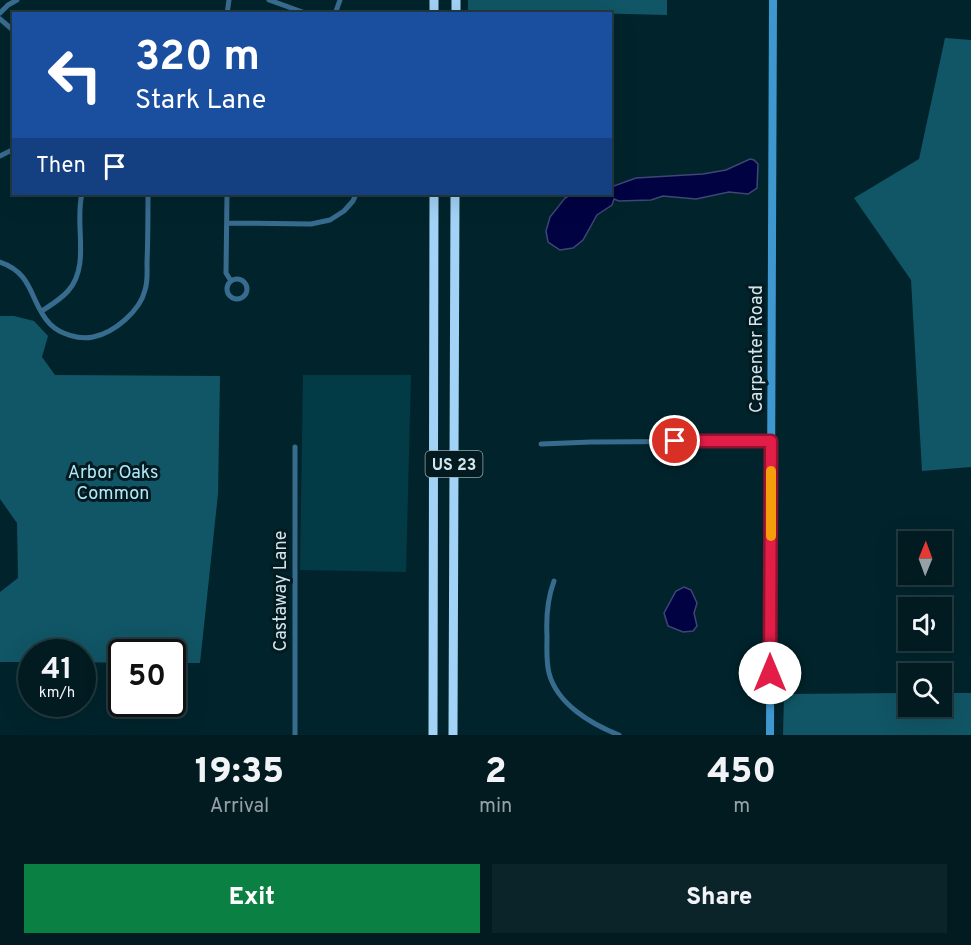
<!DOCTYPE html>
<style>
body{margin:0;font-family:Overpass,sans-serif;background:#0b242a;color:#f1f3f6;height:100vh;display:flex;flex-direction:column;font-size:22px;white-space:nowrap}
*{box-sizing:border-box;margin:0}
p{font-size:20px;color:#96a1a5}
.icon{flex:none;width:33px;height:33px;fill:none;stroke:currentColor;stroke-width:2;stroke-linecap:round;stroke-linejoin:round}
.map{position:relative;height:735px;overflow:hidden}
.panel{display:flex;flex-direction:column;background:#011b21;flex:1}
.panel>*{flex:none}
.top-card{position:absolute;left:12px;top:12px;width:600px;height:183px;border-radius:0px;box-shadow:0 6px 24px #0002,0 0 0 2px #23393f;background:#1a4fa0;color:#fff;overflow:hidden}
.needle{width:39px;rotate:1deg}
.fabs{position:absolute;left:898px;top:531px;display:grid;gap:12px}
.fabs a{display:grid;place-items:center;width:54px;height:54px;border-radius:0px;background:#011b21;box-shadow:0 6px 24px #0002,0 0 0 2px #23393f;font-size:30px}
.speed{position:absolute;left:18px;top:639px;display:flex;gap:12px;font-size:30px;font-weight:700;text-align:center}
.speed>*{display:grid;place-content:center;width:78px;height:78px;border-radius:50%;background:#011b21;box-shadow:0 6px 24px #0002,0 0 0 2px #23393f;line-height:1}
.speed small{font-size:15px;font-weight:400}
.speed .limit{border:3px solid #111;border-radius:9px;background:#fff;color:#111}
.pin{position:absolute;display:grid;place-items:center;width:51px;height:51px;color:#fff;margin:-26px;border:3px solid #fff;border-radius:50%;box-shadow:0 2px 6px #0007}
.me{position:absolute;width:66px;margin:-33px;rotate:0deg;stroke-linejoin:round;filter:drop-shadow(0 0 4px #0008)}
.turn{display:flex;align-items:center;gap:21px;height:126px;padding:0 24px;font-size:27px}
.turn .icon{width:78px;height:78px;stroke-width:2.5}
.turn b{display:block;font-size:42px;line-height:51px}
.then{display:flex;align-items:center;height:57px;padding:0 24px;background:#0003;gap:12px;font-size:22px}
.eta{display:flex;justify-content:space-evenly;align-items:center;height:102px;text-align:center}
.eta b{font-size:36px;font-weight:800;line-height:42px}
.action{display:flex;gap:12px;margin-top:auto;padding:12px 24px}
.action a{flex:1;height:69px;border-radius:0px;background:#0b8043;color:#fff;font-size:24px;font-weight:800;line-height:69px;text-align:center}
.action a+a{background:#0b242a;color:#f1f3f6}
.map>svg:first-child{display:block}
.green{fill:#023a46}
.forest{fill:#115666}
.water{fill:#000242;stroke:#3f4675;stroke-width:1.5}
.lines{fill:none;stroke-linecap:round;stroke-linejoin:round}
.street{stroke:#386c8f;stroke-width:5}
.secondary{stroke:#3f97d0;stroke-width:8}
.highway{stroke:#a2d2f5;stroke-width:9}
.route-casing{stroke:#92132f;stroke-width:15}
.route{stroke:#e11d48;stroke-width:10}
.slow{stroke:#f59e0b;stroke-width:10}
.labels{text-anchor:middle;stroke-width:6;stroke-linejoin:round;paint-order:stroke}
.shield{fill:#021a20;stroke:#94a9ae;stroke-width:1.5}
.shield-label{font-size:16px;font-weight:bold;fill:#d3e6eb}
.street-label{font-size:18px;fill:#d3e6eb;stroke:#021a20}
.park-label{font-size:18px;fill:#b3e8f8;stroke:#021a20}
</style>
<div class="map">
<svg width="971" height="735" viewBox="0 0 971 735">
<rect width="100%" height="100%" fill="#01242c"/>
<path class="green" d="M303,375H411L406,572L300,570Z"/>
<path class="forest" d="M468,0H667V15L468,10Z
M945,38L971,40V467L922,471L911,280L854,198L919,159Z
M0,316H14L34,321L48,336L42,357L55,375L220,376L218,494L200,663H173L172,652H122L121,663L83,662L82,652H32L31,662H0V592L18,578L17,523L0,499Z
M909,693V706H942V693H971V735H783L784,694Z"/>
<path class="water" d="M750,159L754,160L758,164L757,188L748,194L729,192L696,199L663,196L651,200L619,201L614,199L612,205L597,215L583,240L573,248L560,250L548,242L546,231L550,217L565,198L572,194H610L611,185L614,186L636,178L703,174L726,170Z
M684,587L691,590L697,603L694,613L697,626L693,631L683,632L668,626L664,613L676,591Z"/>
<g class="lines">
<path class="street" d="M269,0L308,14
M0,13L8,5L17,0
M227,14L229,0
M335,14L340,0
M0,19L14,31
M0,156L14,149
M227,194L226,273L231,281
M227,223L311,224L330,220L344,211L353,201L356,194
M0,262C35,274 29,302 50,324C60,334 79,340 93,337C114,333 140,311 145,290C148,281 147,271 147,262C148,239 148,216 148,194
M227 289a10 10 0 1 1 20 0a10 10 0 1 1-20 0Z
M42,311C51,305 61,299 68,291C91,266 74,223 82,194
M541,444L591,442L771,441
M295,447V735
M554,581C547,600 546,617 547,636C547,648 546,661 549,673C557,704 591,724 619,735"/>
<path class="secondary" d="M770,735L773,0"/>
<path class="highway" d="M456,0V14
M434,14V0
M433,735L434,194
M453,735L455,194"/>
</g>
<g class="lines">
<defs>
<path id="route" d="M675,441H771L770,673"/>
</defs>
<use href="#route" class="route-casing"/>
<use href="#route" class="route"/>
<path class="slow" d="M771,536V471"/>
</g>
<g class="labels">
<rect class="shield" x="425.5" y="451" width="57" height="26" rx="4.5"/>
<g class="shield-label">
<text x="454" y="470">US 23</text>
</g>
<g class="street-label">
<text transform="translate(756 349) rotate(-90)" y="6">Carpenter Road</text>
<text transform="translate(280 591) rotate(-90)" y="6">Castaway Lane</text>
</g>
<g class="park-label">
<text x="113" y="478">Arbor Oaks<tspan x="113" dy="21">Common</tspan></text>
</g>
</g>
</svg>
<div class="fabs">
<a><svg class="needle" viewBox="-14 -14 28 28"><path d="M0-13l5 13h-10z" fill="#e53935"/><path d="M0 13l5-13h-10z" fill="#96a1a5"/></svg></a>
<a><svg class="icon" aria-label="sound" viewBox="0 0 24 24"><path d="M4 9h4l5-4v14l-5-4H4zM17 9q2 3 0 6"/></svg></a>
<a><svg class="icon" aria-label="search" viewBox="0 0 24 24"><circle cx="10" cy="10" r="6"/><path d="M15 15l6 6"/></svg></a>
</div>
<div class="speed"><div>41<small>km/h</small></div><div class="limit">50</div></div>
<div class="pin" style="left:675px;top:441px;background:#d93025"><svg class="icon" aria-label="arrive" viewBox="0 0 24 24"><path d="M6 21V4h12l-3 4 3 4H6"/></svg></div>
<svg class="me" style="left:770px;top:673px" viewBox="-20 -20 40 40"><circle r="19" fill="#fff"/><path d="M0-13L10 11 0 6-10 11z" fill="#e11d48"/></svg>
<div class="top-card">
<div class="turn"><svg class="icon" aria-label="left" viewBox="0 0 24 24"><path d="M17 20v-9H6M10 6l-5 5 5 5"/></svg><div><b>320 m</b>Stark Lane</div></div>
<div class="then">Then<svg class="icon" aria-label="arrive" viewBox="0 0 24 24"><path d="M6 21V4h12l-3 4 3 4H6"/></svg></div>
</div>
</div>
<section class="panel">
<div class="eta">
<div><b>19:35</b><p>Arrival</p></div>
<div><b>2</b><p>min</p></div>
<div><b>450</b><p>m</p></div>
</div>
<div class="action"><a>Exit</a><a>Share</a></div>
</section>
